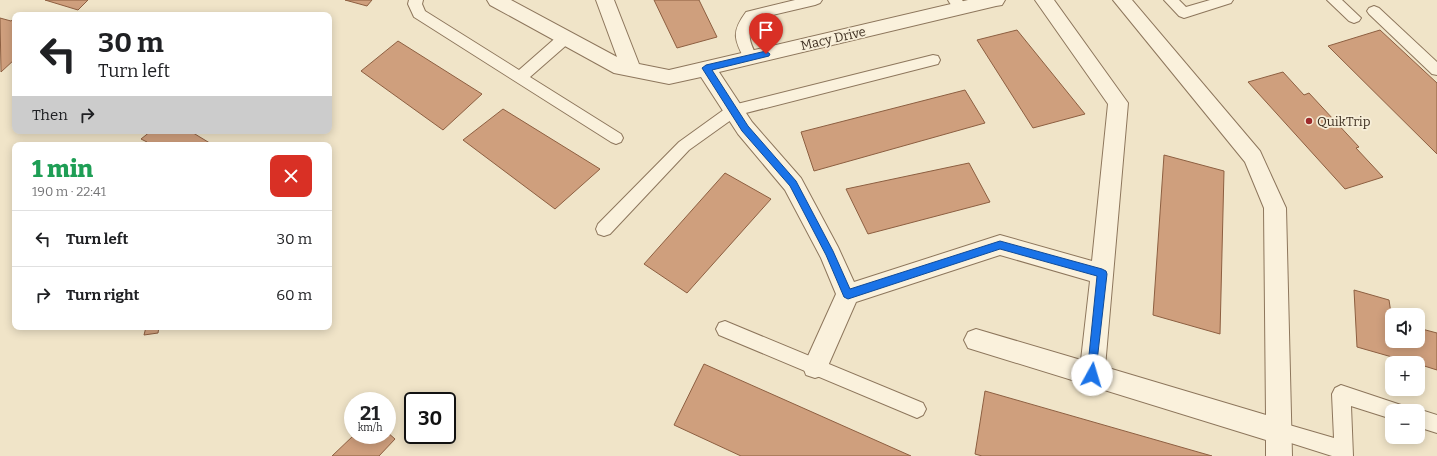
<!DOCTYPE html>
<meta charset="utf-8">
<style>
body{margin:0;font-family:Bitter,serif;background:#f2f2f2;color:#202124;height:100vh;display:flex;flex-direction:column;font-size:15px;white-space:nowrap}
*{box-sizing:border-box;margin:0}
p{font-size:13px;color:#757577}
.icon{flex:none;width:22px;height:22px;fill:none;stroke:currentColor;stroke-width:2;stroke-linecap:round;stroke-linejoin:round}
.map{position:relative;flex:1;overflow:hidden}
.side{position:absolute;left:12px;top:142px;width:320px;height:188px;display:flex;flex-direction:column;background:#fff;border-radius:8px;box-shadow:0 2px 10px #0003}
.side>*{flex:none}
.top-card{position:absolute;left:12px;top:12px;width:320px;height:122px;border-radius:8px;box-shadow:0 2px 10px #0003;background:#fff;color:#202124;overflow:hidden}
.buttons{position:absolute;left:1385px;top:308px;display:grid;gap:8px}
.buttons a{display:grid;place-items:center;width:40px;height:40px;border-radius:8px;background:#fff;box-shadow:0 2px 10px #0003;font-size:20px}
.speed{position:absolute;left:344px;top:392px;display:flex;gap:8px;font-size:20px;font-weight:700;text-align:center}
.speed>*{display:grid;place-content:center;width:52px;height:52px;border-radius:50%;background:#fff;box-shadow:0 2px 10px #0003;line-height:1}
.speed small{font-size:10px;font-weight:400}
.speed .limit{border:2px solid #111;border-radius:6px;background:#fff;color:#111}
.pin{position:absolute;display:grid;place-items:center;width:34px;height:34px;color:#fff;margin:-41px -17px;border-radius:50% 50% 50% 0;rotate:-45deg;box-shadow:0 0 4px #0007}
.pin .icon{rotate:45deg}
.me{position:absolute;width:44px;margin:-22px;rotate:6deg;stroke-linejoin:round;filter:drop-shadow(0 0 3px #0008)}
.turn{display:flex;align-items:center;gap:14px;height:84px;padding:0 20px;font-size:18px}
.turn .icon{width:52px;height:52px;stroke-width:2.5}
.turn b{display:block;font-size:28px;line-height:34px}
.then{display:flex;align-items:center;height:38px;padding:0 20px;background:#0003;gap:8px;font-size:15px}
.round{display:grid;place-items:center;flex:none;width:42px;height:42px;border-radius:8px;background:#f2f2f2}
.overview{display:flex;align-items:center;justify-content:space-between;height:68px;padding:0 20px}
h1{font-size:24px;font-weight:800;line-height:30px;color:#1e9e55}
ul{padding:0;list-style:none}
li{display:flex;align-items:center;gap:12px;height:56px;padding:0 20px;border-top:1px solid #e0e0e0}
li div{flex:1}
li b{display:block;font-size:15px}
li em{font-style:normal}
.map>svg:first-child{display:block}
.building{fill:#cf9f7d;stroke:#8d5f41}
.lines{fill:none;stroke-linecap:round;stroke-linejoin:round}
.lane-casing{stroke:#8d765c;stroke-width:2}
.street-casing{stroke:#8d765c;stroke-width:2}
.lane{fill:#faf1dc;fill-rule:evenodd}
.street{fill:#faf1dc;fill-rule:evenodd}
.route{fill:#1a73e8;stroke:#114b97}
.poi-dot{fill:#9e2a2b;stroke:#f7eed8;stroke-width:1.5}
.labels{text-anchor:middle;stroke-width:3.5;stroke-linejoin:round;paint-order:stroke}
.street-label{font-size:13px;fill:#3d2e20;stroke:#f7eed8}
.poi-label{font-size:13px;fill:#3d2e20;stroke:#f7eed8;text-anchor:start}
</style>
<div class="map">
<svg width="1437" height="456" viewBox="0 0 1437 456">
<rect width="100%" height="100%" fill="#f0e4c8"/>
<path class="building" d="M45,0H88L78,10Z
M345,0H372L367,6Z
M654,0H699L717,37L677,48Z
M0,18L11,21L15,18V59L1,72Z
M1017,30L1085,114L1033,128L977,40Z
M1380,30L1437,83V154L1328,46Z
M398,41L482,94L443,130L361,71Z
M1283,72L1304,95L1309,93L1359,147L1356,148L1383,177L1345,189L1248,82Z
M965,90L985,123L814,171L801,132Z
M503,109L600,169L555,209L463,140Z
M151,131H190L213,145H143L147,142L141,139Z
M1164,155L1224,171L1220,334L1153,315Z
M969,163L990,202L868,234L846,189Z
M725,173L771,199L687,293L644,264Z
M1354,290L1389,300L1392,320V341H1418V328L1437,333V370L1418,364V363H1413L1357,347Z
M146,327H159L158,333L144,335Z
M704,364L911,456H741L674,425Z
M985,391L1212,456H982L975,454Z
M387,432L395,439L379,456H332L354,435H387Z"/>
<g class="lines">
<defs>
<path id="lane" d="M409,0H423L422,4L425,11L519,70L560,34L565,33L570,34L572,38L570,42L530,77L621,134L623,138L621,142L616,144L611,142L414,17L408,4Z
M795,0H822L820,3L815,5L756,19C745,33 750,44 758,58L756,62L751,63L746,62C734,40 731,32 746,12Z
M948,0H962L968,8L966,11C956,14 953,8 948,0Z
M1164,0H1179L1186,7L1210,0H1233L1231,3L1184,18L1179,16Z
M1327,0H1342L1361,18L1359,21L1354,23L1349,21Z
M1374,6L1379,8L1437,62V75L1432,74L1369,14L1367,11L1369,8Z
M933,55L938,56L940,60L938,64L738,115L689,150L610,234L604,236L598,234L596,229L598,224L679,142L729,106Z
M725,321L923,403L926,409L923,415L917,418L719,335L716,329L719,323Z
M1341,385L1401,405L1404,411H1392V419L1351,406L1353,456H1332L1272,437L1270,431L1272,425L1279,422L1334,438L1332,394L1335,388Z
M1418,409L1437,415V433L1418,427V411H1413Z"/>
<path id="street" d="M487,0H511L617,57L596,0H614L639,64L669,70L968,0H1005L1002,5L996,6L719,72L752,122L801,178L838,247L854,282L1000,235L1092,261L1108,104L1035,0H1054L1128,103L1105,367L1266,415L1264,208L1245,162L1113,0H1132L1260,151L1286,208L1292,456H1266V440L968,348L964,340L968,332L976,329L1081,360L1090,281L1000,255L856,302L824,375L815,378L806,375L803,367L836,294L821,258L785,190L738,134L701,77L669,84L614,73L490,5Z"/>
</defs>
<use href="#lane" class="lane-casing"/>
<use href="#street" class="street-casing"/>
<use href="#lane" class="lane"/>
<use href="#street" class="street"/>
</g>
<path class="route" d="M766,51L770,54L769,56L712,70L748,126L796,181L833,251L850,289L1000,241L1102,269L1106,271L1107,274L1095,379L1092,380L1088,379L1087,375L1097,276L1000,249L848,299L844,297L826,255L790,186L742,131L702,68L706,65Z"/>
<circle class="poi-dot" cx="1309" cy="121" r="4"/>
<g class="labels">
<g class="street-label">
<text transform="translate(833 38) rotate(-13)" y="5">Macy Drive</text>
</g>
<g class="poi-label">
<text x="1317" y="126">QuikTrip</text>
</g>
</g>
</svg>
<div class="buttons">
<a><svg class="icon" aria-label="sound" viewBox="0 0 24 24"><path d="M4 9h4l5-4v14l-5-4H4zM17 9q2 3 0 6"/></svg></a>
<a>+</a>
<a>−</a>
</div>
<div class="speed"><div>21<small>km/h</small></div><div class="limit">30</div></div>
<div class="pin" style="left:766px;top:54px;background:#d93025"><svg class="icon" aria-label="arrive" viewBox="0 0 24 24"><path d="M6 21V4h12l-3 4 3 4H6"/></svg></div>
<svg class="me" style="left:1092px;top:375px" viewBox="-20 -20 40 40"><circle r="19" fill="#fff"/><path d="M0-13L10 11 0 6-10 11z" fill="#1a73e8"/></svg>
<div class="top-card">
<div class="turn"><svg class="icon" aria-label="left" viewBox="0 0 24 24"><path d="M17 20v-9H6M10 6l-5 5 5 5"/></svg><div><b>30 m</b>Turn left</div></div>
<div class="then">Then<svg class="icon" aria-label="right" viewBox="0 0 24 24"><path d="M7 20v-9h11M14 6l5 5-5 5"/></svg></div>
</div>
<section class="side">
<div class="overview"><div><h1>1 min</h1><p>190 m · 22:41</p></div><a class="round" style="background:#d93025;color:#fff"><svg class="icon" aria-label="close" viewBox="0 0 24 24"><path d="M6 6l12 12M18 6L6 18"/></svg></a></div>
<ul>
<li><svg class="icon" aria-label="left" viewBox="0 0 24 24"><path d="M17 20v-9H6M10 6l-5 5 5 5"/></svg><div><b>Turn left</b></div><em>30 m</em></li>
<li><svg class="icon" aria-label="right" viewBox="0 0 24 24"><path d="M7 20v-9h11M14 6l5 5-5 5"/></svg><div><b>Turn right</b></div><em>60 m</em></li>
</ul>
</section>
</div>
